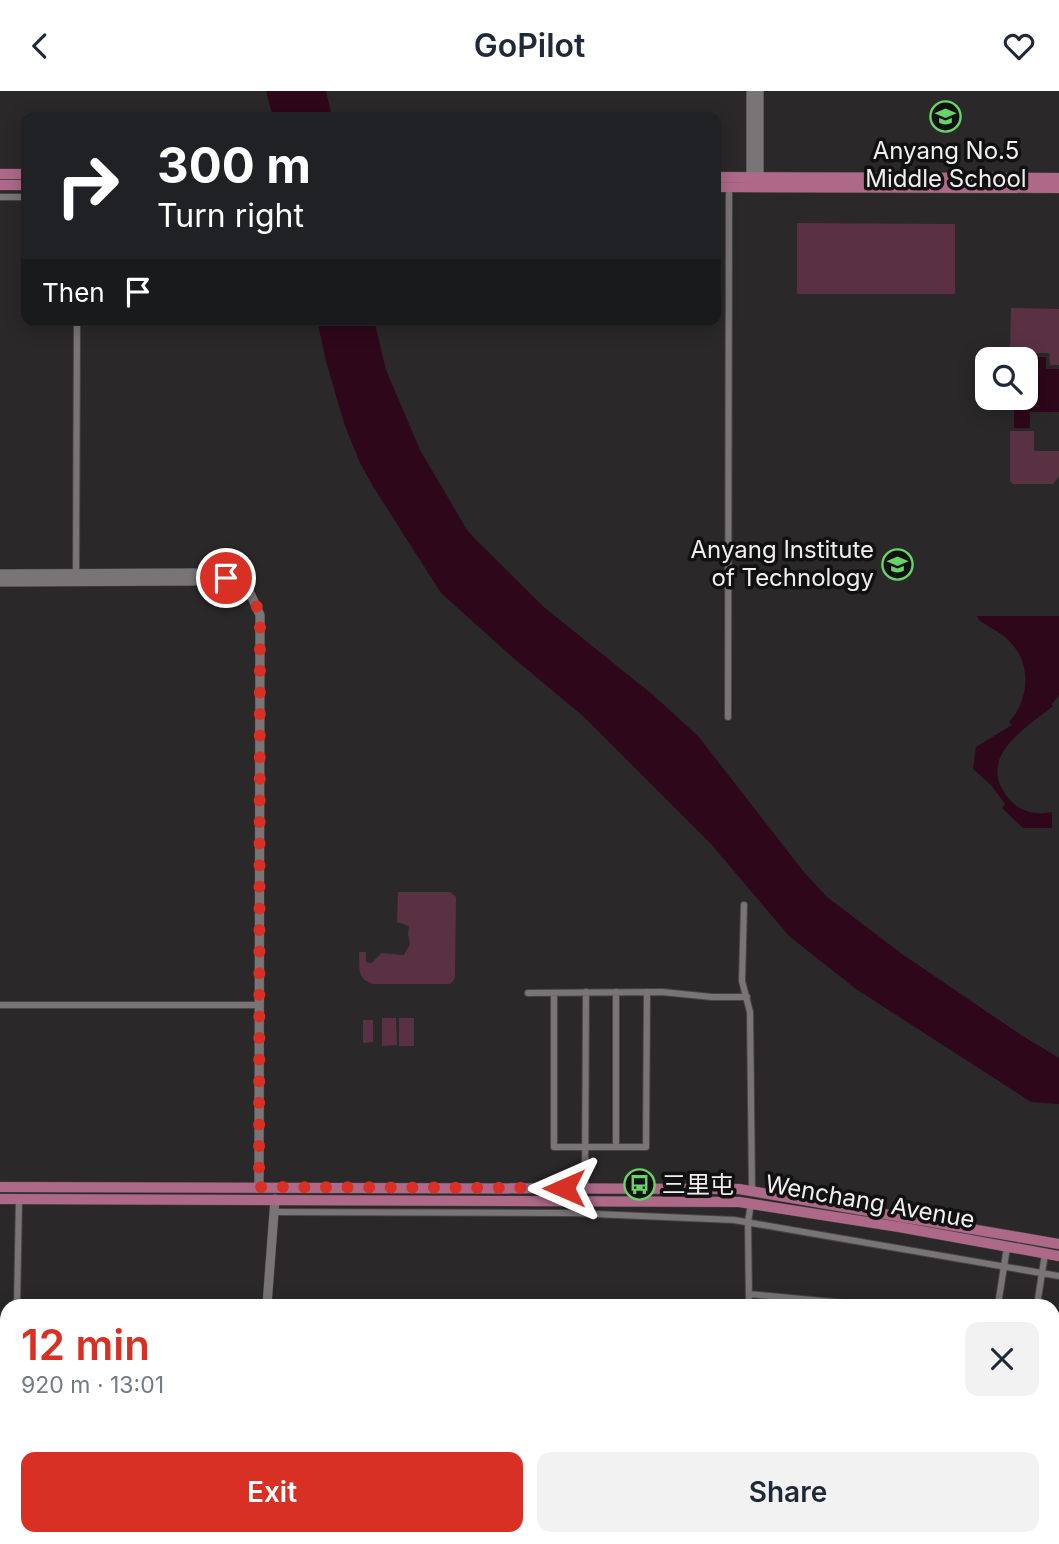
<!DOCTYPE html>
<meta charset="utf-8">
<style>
body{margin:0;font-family:Inter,"Noto Sans SC",sans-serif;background:#f2f2f3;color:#1f2937;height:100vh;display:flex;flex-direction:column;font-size:26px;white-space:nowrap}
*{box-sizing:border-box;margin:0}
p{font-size:23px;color:#747a83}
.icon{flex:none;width:38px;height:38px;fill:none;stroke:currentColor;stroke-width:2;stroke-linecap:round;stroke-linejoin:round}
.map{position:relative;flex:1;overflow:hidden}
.panel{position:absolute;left:0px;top:1208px;width:1060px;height:247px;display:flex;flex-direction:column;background:#fff;border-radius:21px 21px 0 0;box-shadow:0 4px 18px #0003}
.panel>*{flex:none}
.hud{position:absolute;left:21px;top:21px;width:700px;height:214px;border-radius:14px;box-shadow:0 4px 18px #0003;background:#202124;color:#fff;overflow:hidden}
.buttons{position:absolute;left:975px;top:256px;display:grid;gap:14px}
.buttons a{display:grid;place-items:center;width:63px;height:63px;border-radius:14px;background:#fff;box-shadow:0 4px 18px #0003;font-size:35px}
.pin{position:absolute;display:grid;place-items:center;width:60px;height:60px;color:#fff;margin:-30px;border:4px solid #fff;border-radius:50%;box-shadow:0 2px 7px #0007}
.me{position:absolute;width:77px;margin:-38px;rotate:270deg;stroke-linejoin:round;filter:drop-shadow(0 0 5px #0008)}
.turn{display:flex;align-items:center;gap:24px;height:147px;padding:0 21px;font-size:32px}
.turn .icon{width:91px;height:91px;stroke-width:2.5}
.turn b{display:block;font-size:49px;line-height:60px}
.then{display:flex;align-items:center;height:66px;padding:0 21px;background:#0003;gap:14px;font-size:26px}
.round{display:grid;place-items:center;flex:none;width:74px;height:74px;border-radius:14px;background:#f2f2f3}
.overview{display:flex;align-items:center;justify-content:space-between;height:119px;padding:0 21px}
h1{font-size:42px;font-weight:600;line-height:52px;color:#d93025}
.cta{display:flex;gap:14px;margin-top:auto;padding:14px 21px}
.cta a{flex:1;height:80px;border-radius:14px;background:#d93025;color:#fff;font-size:28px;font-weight:600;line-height:80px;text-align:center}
.cta a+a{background:#f2f2f3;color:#1f2937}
header{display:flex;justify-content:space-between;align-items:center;height:91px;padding:0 21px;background:#fff;font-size:32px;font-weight:600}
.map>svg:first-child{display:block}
.green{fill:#593142}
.water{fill:#2e071a}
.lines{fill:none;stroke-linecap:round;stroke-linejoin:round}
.street-casing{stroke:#484546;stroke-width:8}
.secondary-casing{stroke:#484546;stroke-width:10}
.primary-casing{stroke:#484546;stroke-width:11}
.street{stroke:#797576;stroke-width:6}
.secondary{stroke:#797576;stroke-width:9}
.primary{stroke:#ae6989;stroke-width:10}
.route{stroke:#d93025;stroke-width:12;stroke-dasharray:0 21.6}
.labels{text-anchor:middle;stroke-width:7;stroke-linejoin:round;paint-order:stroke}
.poi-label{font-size:24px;fill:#f0eeef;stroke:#121111}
.street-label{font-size:24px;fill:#f0eeef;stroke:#121111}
</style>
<header><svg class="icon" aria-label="back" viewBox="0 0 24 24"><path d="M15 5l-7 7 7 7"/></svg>GoPilot<svg class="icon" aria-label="heart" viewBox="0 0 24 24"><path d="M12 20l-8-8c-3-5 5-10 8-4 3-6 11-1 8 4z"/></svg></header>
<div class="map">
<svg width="1059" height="1453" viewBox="0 0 1059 1453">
<rect width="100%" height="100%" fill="#2a2829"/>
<path class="green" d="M797,132L955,133V203H797Z
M1011,217L1059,218V274H1050L1049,262H1010Z
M1010,340H1034V360H1059V385L1053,393H1013L1010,390Z
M398,801H450L456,806L455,885L454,889L450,893H374C356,889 360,876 359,861H366V871L372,872L381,862L404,864L410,853L408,843L409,835L397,831Z
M382,927H396L397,954L382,955Z
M399,927H414V955H399Z
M363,929H373V951L363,952Z"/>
<path class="water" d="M266,0H326L332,26H273Z
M317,229H374L386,279L420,359L467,439L475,448L545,517L653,604L698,645L803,780L827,806L902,863L1021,944L1059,967V1013L1031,1011L856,898L789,845L711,753L583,625L511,565L441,502L374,397L360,372L344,332L326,270Z
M1014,266H1046V278H1059V321H1030V337H1014V306H1026V268Z
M977,525H1059V604L1052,613L1053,615C1023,639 973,668 1011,710C1022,722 1037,724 1052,721V737H1023L1002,717L1005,713L991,694L973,678L976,656L1012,634L1009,631C1029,609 1032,574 1011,552C1003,542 990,537 980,530Z"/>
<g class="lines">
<defs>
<path id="street" d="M0,106H26
M76,483L77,229
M728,626L729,96
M744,814L742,890L750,921L752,1100
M528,902L662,901L712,906H747
M554,902V1056H646L647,901
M0,914H259
M616,1056V901
M585,1097L586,901
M274,1121L572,1122L734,1129L1059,1185
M749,1203L865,1214
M17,1214L19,1108
M749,1214L748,1131L751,1112
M998,1214L1007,1156
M1037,1214L1045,1163
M1054,1234H1059
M1054,1353L1059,1354
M14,1453V1447
M750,1453V1447
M835,1453L836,1447
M971,1453L972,1447
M1007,1453L1008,1447"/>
<path id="secondary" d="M759,91V0
M751,96V0
M0,483L194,482L226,487L244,497L251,504L260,524L259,1096
M0,491L194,490L207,487
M267,1214L275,1108
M246,1453L247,1447"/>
<path id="primary" d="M0,83H26
M716,86L1059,87
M0,94H26
M716,96L1059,97
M0,1096L739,1098L1059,1153
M0,1108L739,1111L899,1136L1059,1165"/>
</defs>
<use href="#street" class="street-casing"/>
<use href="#secondary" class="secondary-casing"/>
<use href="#primary" class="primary-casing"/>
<use href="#street" class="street"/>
<use href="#secondary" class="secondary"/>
<use href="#primary" class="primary"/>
</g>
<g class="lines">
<path class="route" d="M226,487C245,494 254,506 260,524L259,1096L564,1097"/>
</g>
<defs>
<symbol id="school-ring" viewBox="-11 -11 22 22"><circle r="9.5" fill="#121111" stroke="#67d466" stroke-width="1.5"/><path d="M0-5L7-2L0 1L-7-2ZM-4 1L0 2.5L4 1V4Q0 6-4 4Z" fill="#67d466"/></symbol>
<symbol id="university-ring" viewBox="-11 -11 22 22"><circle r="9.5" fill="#121111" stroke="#67d466" stroke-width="1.5"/><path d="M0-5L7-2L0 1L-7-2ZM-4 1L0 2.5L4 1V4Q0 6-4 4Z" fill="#67d466"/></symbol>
<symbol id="bus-ring" viewBox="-11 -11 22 22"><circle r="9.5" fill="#121111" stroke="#67d466" stroke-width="1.5"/><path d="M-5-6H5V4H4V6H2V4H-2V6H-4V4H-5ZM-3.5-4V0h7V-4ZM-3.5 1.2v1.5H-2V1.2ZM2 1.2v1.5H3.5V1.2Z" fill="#67d466"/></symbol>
</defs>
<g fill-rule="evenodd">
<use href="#school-ring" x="928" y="8" width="35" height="35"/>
<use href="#university-ring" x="880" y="456" width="35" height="35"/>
<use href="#bus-ring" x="622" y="1076" width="35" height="35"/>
</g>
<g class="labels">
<g class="poi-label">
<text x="946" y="68">Anyang No.5<tspan x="946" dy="28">Middle School</tspan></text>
<text x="874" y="467" text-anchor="end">Anyang Institute<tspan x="874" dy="28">of Technology</tspan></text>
<text x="662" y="1102" text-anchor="start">三里屯</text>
</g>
<g class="street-label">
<text transform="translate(870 1111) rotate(10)" y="8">Wenchang Avenue</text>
</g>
</g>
</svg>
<div class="buttons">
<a><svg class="icon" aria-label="search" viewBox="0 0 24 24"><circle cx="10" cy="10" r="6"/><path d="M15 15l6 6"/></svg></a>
</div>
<div class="pin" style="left:226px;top:487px;background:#d93025"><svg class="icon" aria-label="arrive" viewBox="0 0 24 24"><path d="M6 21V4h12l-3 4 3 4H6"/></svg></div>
<svg class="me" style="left:564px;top:1097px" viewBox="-20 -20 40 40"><path d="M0-17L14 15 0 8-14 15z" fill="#d93025" stroke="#fff" stroke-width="4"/></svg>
<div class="hud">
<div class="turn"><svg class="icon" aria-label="right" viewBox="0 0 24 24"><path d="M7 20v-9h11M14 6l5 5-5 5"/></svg><div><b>300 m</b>Turn right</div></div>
<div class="then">Then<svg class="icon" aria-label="arrive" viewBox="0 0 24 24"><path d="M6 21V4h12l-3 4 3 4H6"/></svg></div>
</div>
<section class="panel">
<div class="overview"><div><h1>12 min</h1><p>920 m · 13:01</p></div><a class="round"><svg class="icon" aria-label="close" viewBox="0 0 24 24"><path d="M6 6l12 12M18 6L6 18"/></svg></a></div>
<div class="cta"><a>Exit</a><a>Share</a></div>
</section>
</div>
